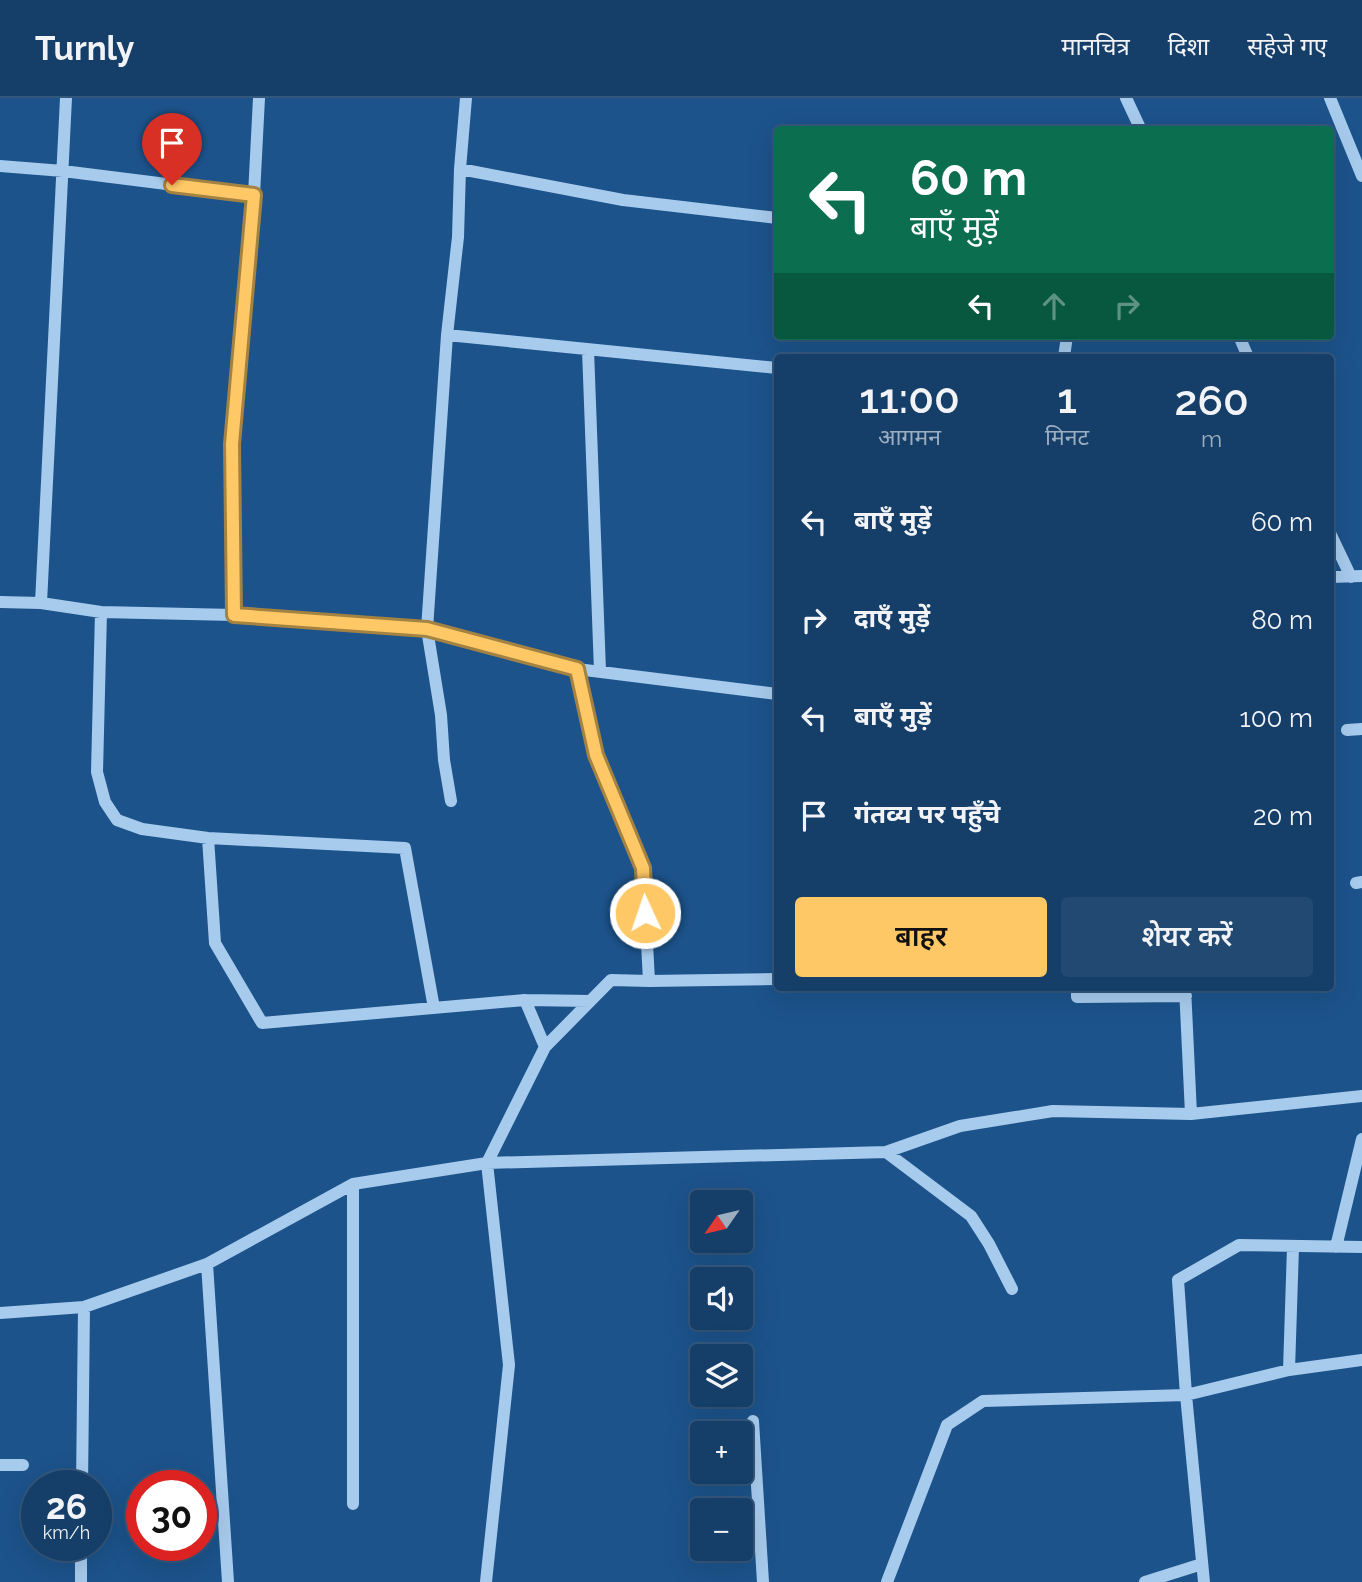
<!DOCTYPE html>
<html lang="hi">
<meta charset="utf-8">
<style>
body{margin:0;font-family:Raleway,"Noto Sans Devanagari",sans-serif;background:#224971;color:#f1f3f6;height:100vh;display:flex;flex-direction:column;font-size:26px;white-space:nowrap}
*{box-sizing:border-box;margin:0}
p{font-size:23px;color:#9daec0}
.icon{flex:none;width:38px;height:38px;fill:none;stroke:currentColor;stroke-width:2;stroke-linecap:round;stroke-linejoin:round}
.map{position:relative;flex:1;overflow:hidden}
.details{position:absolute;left:774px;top:256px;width:560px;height:637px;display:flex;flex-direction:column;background:#153e68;border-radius:7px;box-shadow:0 7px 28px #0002,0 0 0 2px #34577c}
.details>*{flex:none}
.banner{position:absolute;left:774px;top:28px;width:560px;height:214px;border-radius:7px;box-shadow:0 7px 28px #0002,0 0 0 2px #34577c;background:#0b6e4f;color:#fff;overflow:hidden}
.needle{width:46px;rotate:236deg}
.tools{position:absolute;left:690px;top:1092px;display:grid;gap:14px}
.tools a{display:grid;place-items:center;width:63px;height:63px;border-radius:7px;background:#153e68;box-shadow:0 7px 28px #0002,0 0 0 2px #34577c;font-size:35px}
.speed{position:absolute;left:21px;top:1372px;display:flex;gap:14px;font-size:35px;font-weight:700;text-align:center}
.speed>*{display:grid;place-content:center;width:91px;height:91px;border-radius:50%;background:#153e68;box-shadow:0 7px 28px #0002,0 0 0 2px #34577c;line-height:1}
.speed small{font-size:18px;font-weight:400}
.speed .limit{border:10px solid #d22;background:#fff;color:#111}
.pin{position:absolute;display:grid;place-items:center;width:60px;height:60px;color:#fff;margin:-72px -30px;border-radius:50% 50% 50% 0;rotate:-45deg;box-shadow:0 0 7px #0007}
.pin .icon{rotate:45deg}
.me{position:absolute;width:77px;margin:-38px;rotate:357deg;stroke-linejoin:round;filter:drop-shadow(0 0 5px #0008)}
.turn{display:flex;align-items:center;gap:24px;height:147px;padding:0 21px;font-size:32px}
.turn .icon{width:91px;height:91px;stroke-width:2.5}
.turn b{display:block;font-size:49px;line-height:60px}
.lanes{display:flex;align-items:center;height:66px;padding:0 21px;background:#0003;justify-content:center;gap:35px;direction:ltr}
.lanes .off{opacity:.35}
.eta{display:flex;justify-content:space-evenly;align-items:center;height:119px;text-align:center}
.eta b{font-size:42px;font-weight:600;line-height:49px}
.primary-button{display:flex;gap:14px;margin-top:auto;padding:14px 21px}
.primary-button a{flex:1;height:80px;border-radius:7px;background:#fdc865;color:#111;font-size:28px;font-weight:600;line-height:80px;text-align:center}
.primary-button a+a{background:#224971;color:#f1f3f6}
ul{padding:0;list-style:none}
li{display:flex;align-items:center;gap:21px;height:98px;padding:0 21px}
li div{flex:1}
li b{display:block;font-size:26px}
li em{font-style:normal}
header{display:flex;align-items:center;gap:42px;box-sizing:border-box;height:98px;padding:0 35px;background:#153e68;border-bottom:2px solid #34577c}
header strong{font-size:33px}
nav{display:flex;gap:38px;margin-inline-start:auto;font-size:24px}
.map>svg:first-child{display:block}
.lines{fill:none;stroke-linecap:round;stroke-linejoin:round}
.minor{stroke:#a7cbed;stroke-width:12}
.route-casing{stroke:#a48242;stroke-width:18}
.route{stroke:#fdc865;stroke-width:12}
</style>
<header>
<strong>Turnly</strong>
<nav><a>मानचित्र</a><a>दिशा</a><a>सहेजे गए</a></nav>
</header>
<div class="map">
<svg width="1362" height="1484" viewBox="0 0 1362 1484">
<rect width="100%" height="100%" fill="#1c538b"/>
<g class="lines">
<path class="minor" d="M1126,0L1141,32
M1330,0L1362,78
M0,68L63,73L254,97
M460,71L623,102L777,120
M447,237L777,270
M1239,238L1248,259
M588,252L600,573
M1064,259L1067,238
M1330,435L1351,479
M1330,479L1362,478
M0,504L41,505L101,514L234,517L427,531L577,571L777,596
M41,505L66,0
M101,514L97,674L105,704L117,722L142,731L208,740L405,750L434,910
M234,517L232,346L254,97L259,0
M1347,632L1362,631
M451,703L444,662L441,617L427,531L447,237L458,139L460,71L466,0
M208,740L215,845L262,925L525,902L545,949
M1356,785L1362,784
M649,883L777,881
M1077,889V899L1186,898
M1185,889L1191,1016L1362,998
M525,902L590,903
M886,1054L960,1028L1053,1013L1191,1016
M1336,1149L1362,1041
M207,1166L228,1484
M0,1215L84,1209L207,1166L353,1086L487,1065L886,1054L971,1118L989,1146L1012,1191
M1289,1272L1362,1262
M753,1323L763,1484
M0,1367H23
M82,1388L84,1209
M353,1406V1086
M81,1484V1447
M486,1484L509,1267L487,1065L545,949L611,882L649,883L643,770L596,657L577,571
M887,1484L947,1327L983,1303L1186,1297L1178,1182L1239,1147L1362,1149
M1145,1484L1202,1466
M1204,1484L1186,1297L1289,1272L1293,1149"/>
</g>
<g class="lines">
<defs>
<path id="route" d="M172,87L254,97L232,346L234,517L427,531L577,571L596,657L643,770L645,815"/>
</defs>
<use href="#route" class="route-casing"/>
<use href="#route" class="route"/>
</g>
</svg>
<div class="tools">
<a><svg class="needle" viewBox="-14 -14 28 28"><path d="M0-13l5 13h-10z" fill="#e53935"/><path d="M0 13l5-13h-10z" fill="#9daec0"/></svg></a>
<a><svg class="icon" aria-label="sound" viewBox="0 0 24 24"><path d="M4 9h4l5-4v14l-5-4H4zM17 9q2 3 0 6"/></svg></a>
<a><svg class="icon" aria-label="layers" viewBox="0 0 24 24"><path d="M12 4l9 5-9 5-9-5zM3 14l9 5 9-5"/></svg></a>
<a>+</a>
<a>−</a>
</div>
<div class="speed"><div>26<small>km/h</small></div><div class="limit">30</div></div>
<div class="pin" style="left:172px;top:87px;background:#d93025"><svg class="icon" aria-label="arrive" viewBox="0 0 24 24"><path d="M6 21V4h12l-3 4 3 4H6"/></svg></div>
<svg class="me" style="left:645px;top:815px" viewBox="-20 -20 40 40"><circle r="17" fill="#fdc865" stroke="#fff" stroke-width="3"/><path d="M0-11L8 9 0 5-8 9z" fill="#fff"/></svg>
<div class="banner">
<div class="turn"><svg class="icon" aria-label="left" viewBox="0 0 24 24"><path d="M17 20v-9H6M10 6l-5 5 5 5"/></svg><div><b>60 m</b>बाएँ मुड़ें</div></div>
<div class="lanes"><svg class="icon" aria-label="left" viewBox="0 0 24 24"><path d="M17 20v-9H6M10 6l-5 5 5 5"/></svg><svg class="icon off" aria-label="ahead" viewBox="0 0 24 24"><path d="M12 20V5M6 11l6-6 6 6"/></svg><svg class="icon off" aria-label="right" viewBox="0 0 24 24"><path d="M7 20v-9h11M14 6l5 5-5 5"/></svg></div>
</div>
<section class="details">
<div class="eta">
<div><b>11:00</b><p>आगमन</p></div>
<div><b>1</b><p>मिनट</p></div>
<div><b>260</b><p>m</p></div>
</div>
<ul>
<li><svg class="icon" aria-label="left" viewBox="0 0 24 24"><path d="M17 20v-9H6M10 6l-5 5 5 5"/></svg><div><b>बाएँ मुड़ें</b></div><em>60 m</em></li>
<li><svg class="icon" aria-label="right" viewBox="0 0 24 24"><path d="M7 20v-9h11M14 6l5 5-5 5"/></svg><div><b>दाएँ मुड़ें</b></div><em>80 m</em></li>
<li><svg class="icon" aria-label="left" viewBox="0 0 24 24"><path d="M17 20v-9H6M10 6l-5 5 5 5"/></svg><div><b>बाएँ मुड़ें</b></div><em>100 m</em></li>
<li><svg class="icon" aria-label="arrive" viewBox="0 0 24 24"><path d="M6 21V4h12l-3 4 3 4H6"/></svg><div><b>गंतव्य पर पहुँचे</b></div><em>20 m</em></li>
</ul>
<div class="primary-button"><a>बाहर</a><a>शेयर करें</a></div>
</section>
</div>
